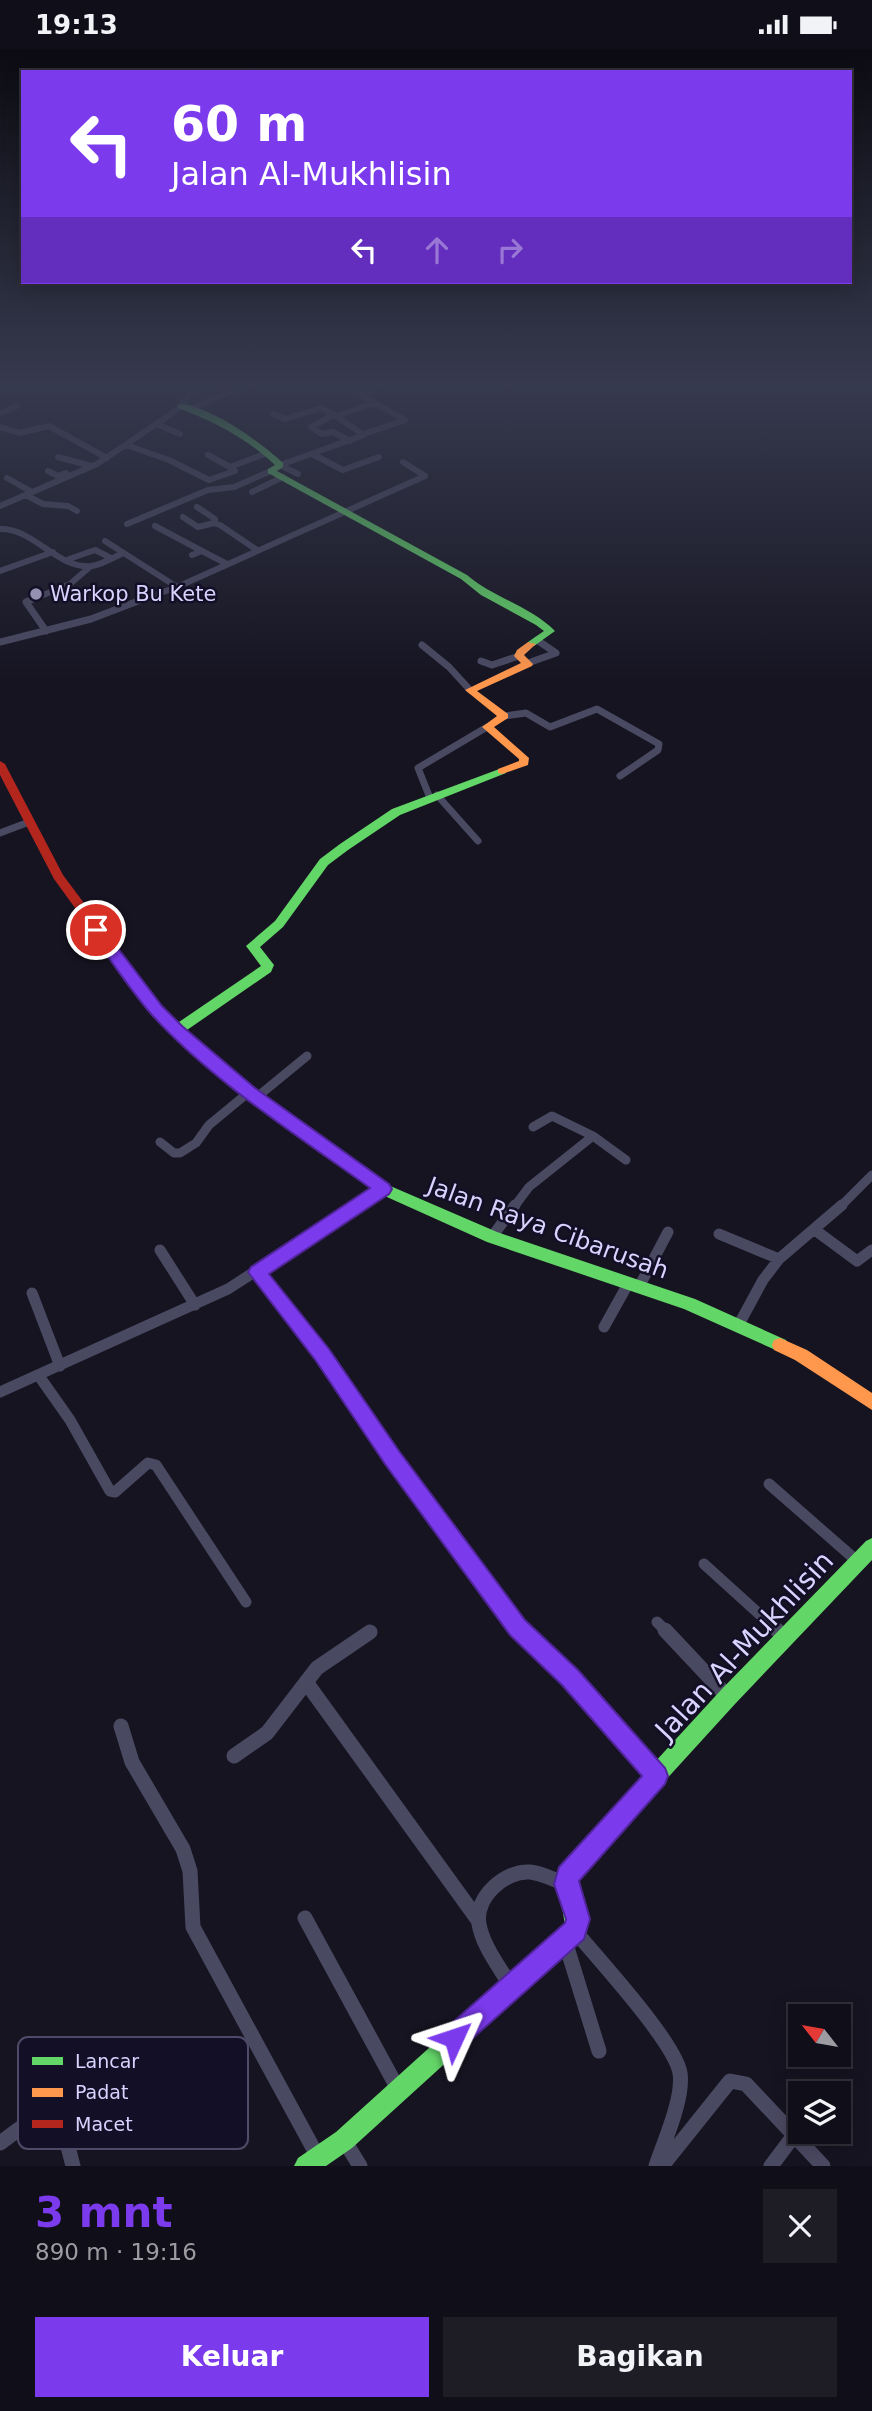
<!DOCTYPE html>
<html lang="id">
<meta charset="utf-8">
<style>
body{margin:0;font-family:"DejaVu Sans",sans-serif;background:#1e1d26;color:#f1f3f6;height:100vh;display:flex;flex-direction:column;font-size:26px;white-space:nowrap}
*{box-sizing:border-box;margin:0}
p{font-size:23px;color:#9c9ca2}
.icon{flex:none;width:38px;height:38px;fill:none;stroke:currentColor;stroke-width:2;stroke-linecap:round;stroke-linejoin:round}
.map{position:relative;height:2117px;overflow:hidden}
.details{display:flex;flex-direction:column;background:#100f19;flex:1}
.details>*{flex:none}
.banner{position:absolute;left:21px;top:21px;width:831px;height:214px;border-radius:0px;box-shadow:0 4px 18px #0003,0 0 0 2px #302f38;background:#7c3aed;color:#fff;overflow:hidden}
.needle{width:46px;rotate:301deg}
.fabs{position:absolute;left:788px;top:1955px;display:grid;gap:14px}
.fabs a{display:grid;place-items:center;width:63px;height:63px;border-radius:0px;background:#100f19;box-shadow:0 4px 18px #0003,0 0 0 2px #302f38;font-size:35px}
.pin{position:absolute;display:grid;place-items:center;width:60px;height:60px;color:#fff;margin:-30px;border:4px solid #fff;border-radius:50%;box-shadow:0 2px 7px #0007}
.me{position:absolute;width:77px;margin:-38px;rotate:48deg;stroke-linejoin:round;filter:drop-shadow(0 0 5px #0008)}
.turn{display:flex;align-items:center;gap:24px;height:147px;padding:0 35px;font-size:32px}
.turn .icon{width:91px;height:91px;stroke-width:2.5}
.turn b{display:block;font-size:49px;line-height:60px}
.lanes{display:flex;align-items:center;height:66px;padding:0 35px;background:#0003;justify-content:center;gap:35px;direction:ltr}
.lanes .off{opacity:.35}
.round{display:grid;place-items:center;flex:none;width:74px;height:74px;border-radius:0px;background:#1e1d26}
.headline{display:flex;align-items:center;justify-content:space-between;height:119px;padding:0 35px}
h1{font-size:42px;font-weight:700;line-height:52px;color:#7c3aed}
.button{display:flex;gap:14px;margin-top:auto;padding:14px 35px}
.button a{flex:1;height:80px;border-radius:0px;background:#7c3aed;color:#fff;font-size:28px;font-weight:700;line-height:80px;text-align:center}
.button a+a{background:#1e1d26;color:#f1f3f6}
.status{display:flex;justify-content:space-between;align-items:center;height:49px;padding:0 35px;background:#100f19;direction:ltr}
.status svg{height:19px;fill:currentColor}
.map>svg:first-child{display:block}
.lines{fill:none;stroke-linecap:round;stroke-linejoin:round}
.street-far4{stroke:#4a4962;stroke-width:6}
.street-far3{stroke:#4a4962;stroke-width:7}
.street-far2{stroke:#4a4962;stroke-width:9}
.street-far1{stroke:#4a4962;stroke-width:11}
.street{stroke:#4a4962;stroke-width:15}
.fast{fill:#63d668;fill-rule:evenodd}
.slow{fill:#ff974d;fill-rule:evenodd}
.jam{fill:#b3261e;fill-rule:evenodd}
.route{fill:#7c3aed;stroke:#51269a;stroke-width:2}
.poi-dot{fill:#9591b1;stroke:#130f26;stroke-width:2.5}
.labels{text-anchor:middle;stroke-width:5;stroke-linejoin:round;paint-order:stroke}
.far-poi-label{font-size:21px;fill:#d9d4ff;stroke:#130f26;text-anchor:start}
.street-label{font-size:24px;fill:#d9d4ff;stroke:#130f26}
.near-street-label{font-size:28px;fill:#d9d4ff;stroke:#130f26}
.key{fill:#130f26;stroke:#4e4a67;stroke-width:2}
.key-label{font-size:19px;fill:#d9d4ff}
</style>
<div class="status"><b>19:13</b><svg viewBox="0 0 49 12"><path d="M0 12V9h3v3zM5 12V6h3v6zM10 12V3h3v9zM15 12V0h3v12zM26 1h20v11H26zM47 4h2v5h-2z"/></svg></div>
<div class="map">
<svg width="872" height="2117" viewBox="0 0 872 2117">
<rect width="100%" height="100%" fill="#161421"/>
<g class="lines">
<path class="street-far4" d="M256,337L264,340L277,337
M190,360L244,337
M0,364L17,357
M273,365L285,370L321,359L336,367
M333,366L311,378L322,385L333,383L350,392
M156,375L180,385
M0,378L20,384L49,377L107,409
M364,385L405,371L375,354
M126,396L169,411L209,431L235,422L230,418
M312,405L343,421L379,408
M208,406L230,418L267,404
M58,408L91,417
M280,416L364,386L336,367L375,354L362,346L378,337
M280,416L298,425
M48,422L58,427L66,424
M7,429L32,443
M252,443L283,428
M26,446L43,455L68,457L77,462
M0,457L97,415L171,365L181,357L196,337
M197,458L215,470V474
M183,468L198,478L214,474L220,476L257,501
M127,475L208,441L234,438L271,422
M155,477L202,502
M0,480C34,479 58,521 92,517C103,515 113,509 123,504
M105,492L177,538
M192,506L202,502L227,515
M69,510L95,501L111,509
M0,522L53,503
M31,551L70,535L91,517
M141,551L177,538L425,427L403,413"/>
<path class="street-far3" d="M35,549L26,553L46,582
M0,593L91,570L146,549
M422,596L449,618L470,641
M481,612L492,616L519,607
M528,614L556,604L537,591
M504,667L526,664L550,678L597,660L659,695L658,701L620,727
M437,746L478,792
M430,749L418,719L487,678
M0,784L29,773"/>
<path class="street-far2" d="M257,1048L307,1007
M533,1078L552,1067L593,1087
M160,1093L174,1104H180L196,1094L209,1076L249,1043
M355,1158L383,1140
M514,1158L529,1138L593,1087L626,1111
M840,1158L872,1126"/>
<path class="street-far1" d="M815,1181L857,1212L872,1201
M719,1185L779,1210
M492,1188L515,1156
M160,1201L195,1256
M257,1223L323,1306L392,1408L522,1583
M639,1238L668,1183
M32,1244L60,1317
M738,1277L763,1231L779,1210L842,1156
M604,1278L628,1235
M39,1327L70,1371L110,1442L115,1443L148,1414L156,1416L246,1553
M0,1343L228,1240L358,1156
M769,1435L857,1512
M704,1515L779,1583
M657,1573L667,1583"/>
<path class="street" d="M521,1581L570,1629L657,1727
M665,1581L728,1648
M777,1581L785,1589
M306,1633L478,1871
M121,1677L132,1713L183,1800L190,1822L193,1878L318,2108
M234,1707L267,1684L317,1619L370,1583
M305,1869L398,2040
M575,1882C598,1910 675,1993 680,2024C684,2049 664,2093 656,2117
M565,1892L599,2002
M511,1938C500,1918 483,1898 479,1875C474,1849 505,1821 530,1823C542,1824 554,1831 566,1835
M344,2091L360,2117
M0,2094C19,2081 39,2059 62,2074L73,2117
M662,2117L730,2032L746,2035L823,2117
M771,2117L795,2085"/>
<path class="fast" d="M178,355C208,355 262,394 283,414V418L277,422L467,526C494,549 530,557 555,582L534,597H528V593L544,582L536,576L481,546L461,530L268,424V420L275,416C246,389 215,373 178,359Z
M502,719L506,720V724L400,766L348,801L328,816L283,878L260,898L274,916L271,923L187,981L254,1039L388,1136L497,1183L695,1250L786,1291L788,1296L786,1301L780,1303L684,1260L487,1193L378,1144L244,1047L151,964L138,944L139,941H149L161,958L179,973L261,917L246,897L275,872L320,810L340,795L392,760Z
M872,1489V1511L735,1655L580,1825C577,1846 591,1868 583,1889L352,2099L326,2117H294L298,2109L336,2083L565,1876L558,1834L564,1812L721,1641L866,1492Z"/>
<path class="slow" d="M528,593L536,595L524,606L533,615L532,617L477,642L508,665V669L494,678L529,709L528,716L502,725L498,724V720L519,712V710L482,678L497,667L465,641L521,614L514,607L517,601Z
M780,1289L807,1301L872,1344V1361L795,1311L774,1301L772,1296L774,1291Z"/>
<path class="jam" d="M0,712L5,715L63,826L149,941L150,944L149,947H139L54,830L0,726Z"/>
</g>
<linearGradient id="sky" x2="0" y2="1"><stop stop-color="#0c0b12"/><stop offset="0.53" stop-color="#363a4e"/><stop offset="1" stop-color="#363a4e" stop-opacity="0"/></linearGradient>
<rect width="872" height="633" fill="url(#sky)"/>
<path class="route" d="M96,876L101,877L162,957L182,977L255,1039L389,1135L392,1140L389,1145L269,1225L329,1300L399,1402L525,1571L578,1621L665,1719L668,1727L665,1735L579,1832L590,1870L584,1890L463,1998L454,2002L445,1998L442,1989L445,1980L565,1874L566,1870L554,1835L559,1818L642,1727L562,1636L510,1586L385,1415L316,1312L248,1223L251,1218L370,1139C298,1087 212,1032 152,966C130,941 111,911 91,884L89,881Z"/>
<circle class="poi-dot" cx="36" cy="545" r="7"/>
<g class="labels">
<g class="far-poi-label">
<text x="50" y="552">Warkop Bu Kete</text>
</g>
<g class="street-label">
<text transform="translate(548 1179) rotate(20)" y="8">Jalan Raya Cibarusah</text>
</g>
<g class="near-street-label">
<text transform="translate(744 1596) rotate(-47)" y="10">Jalan Al-Mukhlisin</text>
</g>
</g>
<rect x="18" y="1988" width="230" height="112" rx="10" class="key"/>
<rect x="32" y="2008" width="31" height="8" fill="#63d668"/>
<rect x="32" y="2039" width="31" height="9" fill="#ff974d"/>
<rect x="32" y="2071" width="31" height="8" fill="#b3261e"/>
<g class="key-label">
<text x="75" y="2019">Lancar</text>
<text x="75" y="2050">Padat</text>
<text x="75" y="2082">Macet</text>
</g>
</svg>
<div class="fabs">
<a><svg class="needle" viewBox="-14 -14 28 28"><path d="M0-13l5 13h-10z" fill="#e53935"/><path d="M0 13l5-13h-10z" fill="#9c9ca2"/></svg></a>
<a><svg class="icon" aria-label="layers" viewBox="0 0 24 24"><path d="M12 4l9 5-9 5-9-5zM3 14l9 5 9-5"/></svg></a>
</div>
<div class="pin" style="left:96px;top:881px;background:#d93025"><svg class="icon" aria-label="arrive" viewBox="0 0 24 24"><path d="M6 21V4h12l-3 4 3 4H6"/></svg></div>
<svg class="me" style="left:454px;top:1989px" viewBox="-20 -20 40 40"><path d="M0-17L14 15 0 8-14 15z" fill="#7c3aed" stroke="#fff" stroke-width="4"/></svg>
<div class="banner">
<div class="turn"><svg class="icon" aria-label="left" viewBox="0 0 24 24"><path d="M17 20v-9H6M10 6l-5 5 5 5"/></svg><div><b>60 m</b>Jalan Al-Mukhlisin</div></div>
<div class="lanes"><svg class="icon" aria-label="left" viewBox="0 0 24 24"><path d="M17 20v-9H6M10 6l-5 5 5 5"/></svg><svg class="icon off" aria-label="ahead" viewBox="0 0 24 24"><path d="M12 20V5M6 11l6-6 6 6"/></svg><svg class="icon off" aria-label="right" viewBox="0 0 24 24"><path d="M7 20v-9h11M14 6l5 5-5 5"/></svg></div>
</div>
</div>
<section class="details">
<div class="headline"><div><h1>3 mnt</h1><p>890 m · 19:16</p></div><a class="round"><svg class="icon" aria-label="close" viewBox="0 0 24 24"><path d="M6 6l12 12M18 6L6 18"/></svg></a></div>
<div class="button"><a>Keluar</a><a>Bagikan</a></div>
</section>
